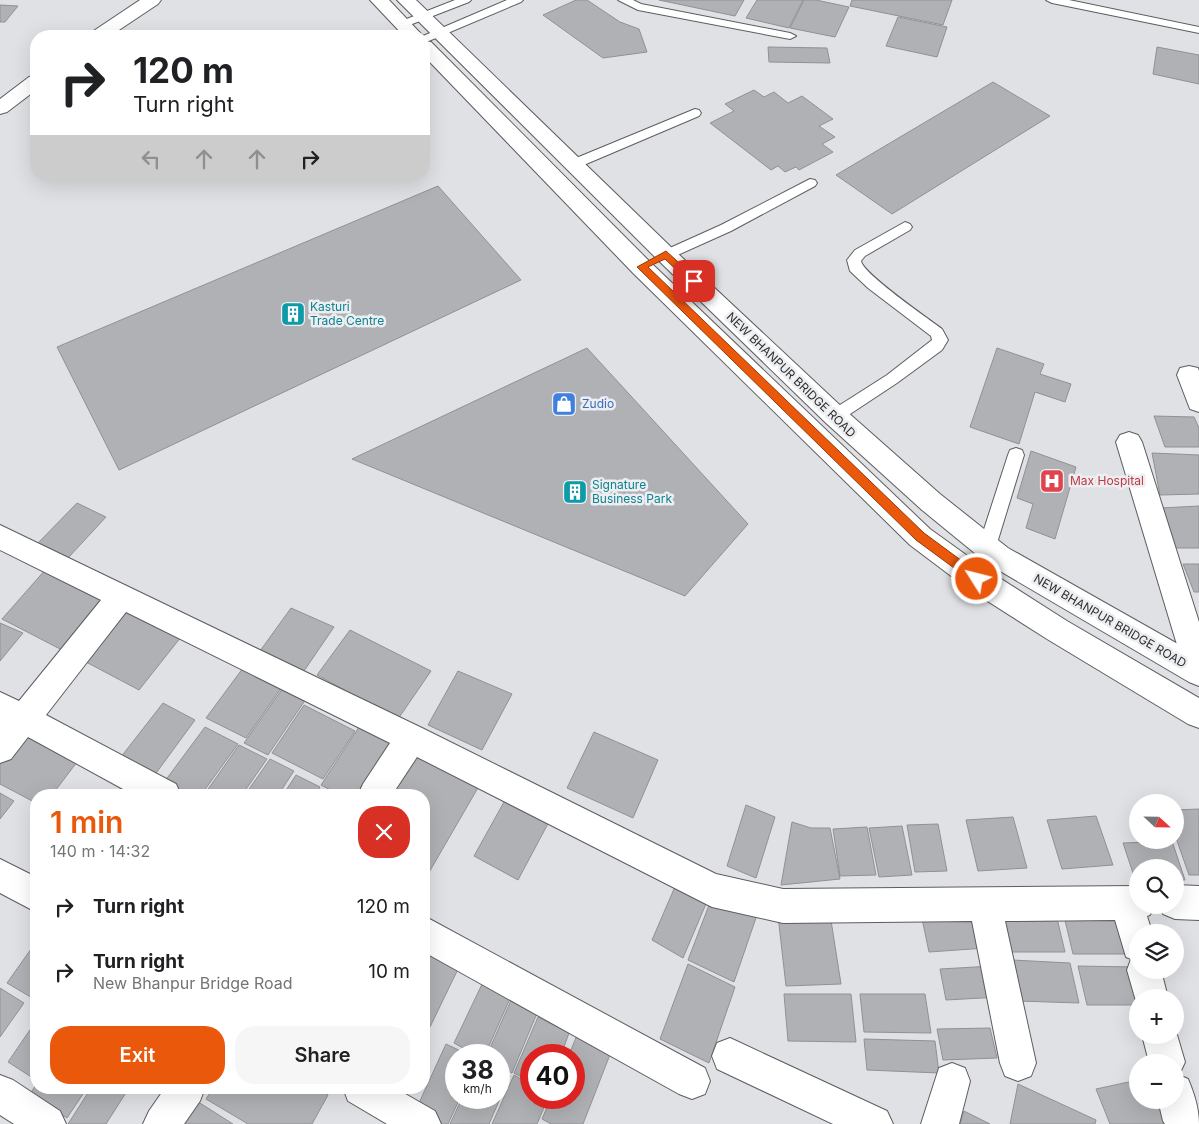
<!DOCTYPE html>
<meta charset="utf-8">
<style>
body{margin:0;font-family:Inter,sans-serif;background:#f6f6f6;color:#202124;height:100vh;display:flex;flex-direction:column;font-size:19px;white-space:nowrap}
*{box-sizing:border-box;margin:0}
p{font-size:16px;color:#757577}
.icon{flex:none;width:28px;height:28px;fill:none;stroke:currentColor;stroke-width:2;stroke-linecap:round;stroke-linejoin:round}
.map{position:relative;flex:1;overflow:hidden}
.drawer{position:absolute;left:30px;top:789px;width:400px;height:305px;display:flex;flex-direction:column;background:#fff;border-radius:20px;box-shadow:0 5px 20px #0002}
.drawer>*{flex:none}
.guide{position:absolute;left:30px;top:30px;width:400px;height:152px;border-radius:20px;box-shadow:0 5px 20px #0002;background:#fff;color:#202124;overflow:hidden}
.needle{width:32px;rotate:112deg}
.controls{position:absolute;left:1129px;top:794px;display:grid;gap:10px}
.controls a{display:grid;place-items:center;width:55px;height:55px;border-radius:50%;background:#fff;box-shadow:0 5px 20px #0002;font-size:25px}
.speed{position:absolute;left:445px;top:1044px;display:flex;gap:10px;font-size:25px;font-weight:700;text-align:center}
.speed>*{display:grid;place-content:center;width:65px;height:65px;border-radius:50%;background:#fff;box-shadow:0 5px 20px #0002;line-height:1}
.speed small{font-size:12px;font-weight:400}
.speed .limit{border:8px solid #d22;background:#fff;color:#111}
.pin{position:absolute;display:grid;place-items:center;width:42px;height:42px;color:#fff;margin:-21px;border-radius:10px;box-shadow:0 2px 8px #0006}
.me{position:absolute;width:55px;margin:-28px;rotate:306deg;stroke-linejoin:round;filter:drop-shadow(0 0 4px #0008)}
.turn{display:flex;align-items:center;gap:18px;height:105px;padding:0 20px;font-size:22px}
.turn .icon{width:65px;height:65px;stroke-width:2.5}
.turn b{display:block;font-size:35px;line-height:42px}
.lanes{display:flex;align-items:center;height:48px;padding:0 20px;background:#0003;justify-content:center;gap:25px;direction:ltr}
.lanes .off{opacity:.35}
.round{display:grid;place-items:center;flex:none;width:52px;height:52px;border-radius:20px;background:#f6f6f6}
.overview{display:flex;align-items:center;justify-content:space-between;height:85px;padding:0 20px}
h1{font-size:30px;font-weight:600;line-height:38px;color:#ea580c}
.primary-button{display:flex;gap:10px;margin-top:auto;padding:10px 20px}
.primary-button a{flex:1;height:58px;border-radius:20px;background:#ea580c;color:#fff;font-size:20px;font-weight:600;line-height:58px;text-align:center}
.primary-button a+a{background:#f6f6f6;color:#202124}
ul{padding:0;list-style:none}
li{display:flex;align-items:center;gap:15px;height:65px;padding:0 20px}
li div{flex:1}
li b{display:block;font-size:19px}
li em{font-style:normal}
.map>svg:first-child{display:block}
.building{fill:#b0b1b4;stroke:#909194}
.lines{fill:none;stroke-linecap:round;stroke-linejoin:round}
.service-casing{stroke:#5c5d60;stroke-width:2}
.minor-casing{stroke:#5c5d60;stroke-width:2}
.tertiary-casing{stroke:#5c5d60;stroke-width:2}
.service{fill:#fff;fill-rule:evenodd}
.minor{fill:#fff;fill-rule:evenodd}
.tertiary{fill:#fff;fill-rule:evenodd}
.route{fill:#ea580c;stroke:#983908}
.labels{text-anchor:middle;stroke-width:5;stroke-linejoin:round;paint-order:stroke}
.culture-label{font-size:12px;fill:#0d838f;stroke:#edeef1;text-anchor:start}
.street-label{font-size:12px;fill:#2f2f31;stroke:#edeef1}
.shop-label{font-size:12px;fill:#366cbe;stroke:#edeef1;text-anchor:start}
.health-label{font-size:12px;fill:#be3a42;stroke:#edeef1;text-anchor:start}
</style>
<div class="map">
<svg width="1199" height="1124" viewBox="0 0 1199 1124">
<rect width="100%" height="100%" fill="#dfe1e4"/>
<path class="building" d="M576,0H587L620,22L639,29L647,52L603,58L543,15Z
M659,0H744L735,16Z
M757,0H803L789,28L746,18Z
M804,0H816L849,7L835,37L790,28Z
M852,0H952L943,25L850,6Z
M0,5L18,6L5,22H0Z
M898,17L947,27L937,57L886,46Z
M768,47L827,48L830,63L769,62Z
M1157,47L1199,55V84L1153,74Z
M993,82L1050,116L892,214L836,175Z
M754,90L764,97L774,92L788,103L802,96L833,119L819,126L835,137L822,144L833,152L799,170L796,167L785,172L778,166L771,170L710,123L734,111L725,104Z
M438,186L521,280L119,470L57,347Z
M587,348L748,524L685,596L352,459Z
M997,348L1044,364L1040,374L1071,384L1065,402L1035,392L1019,444L970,427Z
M1154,416L1194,417L1199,428V447H1165Z
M1031,451L1076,467L1055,539L1026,528L1033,504L1017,498Z
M1152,453L1199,455V494L1160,495Z
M77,503L106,517L68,558L38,543Z
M1199,506V548H1173L1161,508Z
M1183,564H1199V592H1194Z
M46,569L108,600L64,651L2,619Z
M291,608L334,627L304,671L260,651Z
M128,611L181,637L139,690L86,662Z
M0,623L23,633L0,661Z
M350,630L431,671L398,719L317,675Z
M243,668L282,687L246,738L206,718Z
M458,671L512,694L482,750L428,725Z
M283,688L306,699L268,755L244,743Z
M163,703L195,720L151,780L117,762Z
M304,705L355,731L323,779L272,753Z
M361,724L394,741L361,795H340L321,785Z
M205,727L238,744L201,795H179L162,785Z
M594,732L658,760L633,818L567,788Z
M24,734L77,762L52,795H36V803L0,784V764Z
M239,745L267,759L242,795H204Z
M413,751L479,786L424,881V795H385Z
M270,759L294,771L278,795H245Z
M296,775L320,787L315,795H283Z
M0,793L14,801L0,819Z
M509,793L552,816L518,880L474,856Z
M746,805L775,817L756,878L727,866Z
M1199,809V875H1189L1175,835V810Z
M1096,816L1113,865L1062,869L1047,820Z
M1013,817L1027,868L978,871L966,820Z
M792,822L811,828H830L840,879L781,885Z
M938,824L947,871L915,872L907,825Z
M902,826L912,875L879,877L869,828Z
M867,827L876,875L840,876L833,829Z
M1172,841L1185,880L1175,881V868H1138L1136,882L1123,843Z
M680,875L711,892L683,958L652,940Z
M714,892L758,912L734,982L688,960Z
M976,905L986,948L929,952L920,909Z
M830,914L841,984L786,986L778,916Z
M1056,914L1065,952H1011L1002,915Z
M1064,916H1118L1128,954H1073Z
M36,942V997L34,999L7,983Z
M424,947L460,965L430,1027L424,1023Z
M1012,960L1070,963L1079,1003L1019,1001Z
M688,964L735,987L709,1063L660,1039Z
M993,966L1000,997L946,1000L940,969Z
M1078,966L1135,967L1138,1005H1087Z
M484,980L512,994L485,1055H476L454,1043Z
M0,988L24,1003L0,1037Z
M784,994H851L856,1042L788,1041Z
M860,994H925L931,1033L864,1032Z
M512,998L538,1011L512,1073L499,1066V1055H487Z
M538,1017L569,1033L561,1055H531V1082L514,1073Z
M36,1021V1080L8,1062Z
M990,1028L997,1058L943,1060L937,1029Z
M577,1035L611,1052L583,1124H551L542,1119L551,1098H574V1055H569Z
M864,1039L935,1041L939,1073L867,1070Z
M446,1044L469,1055H456V1098H460L448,1124H428L413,1116Z
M499,1069L510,1076L489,1124H450L462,1098H499Z
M514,1075L531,1085V1098H548L537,1124H492Z
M1138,1080V1100H1158L1168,1124H1110L1096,1089Z
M1018,1084L1096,1120L1095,1124H1010Z
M36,1085V1088H87L67,1118L30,1094Z
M91,1088H129L106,1124H68Z
M213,1088H315L328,1095L312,1124H248L206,1099Z
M192,1098L233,1124H177Z
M964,1111L990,1124H960Z"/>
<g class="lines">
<defs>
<path id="service" d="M455,0H471L469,2L407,26L403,27L397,24L399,22Z
M507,0H523L521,2L424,43L423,36Z
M618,0H633L641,4L790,33L796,36L790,39L638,10Z
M1046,0H1069L1199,27V33L1052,3Z
M695,109L699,110L701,113L699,116L579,167H569L567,164L569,161Z
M810,179L815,180L817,183L815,186L731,231L671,258H661L659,255L661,252L721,225Z
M905,222L910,224L912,227L910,230L865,256L861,261C863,274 929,319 942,329L948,340L942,350L897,383L841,420L835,422L829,420L827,416L829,412L887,375L932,340L931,336L868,288L850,271L847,260L855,250Z
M1016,448L1022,450L1024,455L986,579L983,584L977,587L971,584L968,579L1008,455L1010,450Z"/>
<path id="minor" d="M140,0H161L158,4L110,36H89L92,32Z
M36,75V90L7,112L0,114V99L29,77Z
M1189,366L1198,368L1199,371V412L1190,409L1177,375L1180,368Z
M1129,432L1138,435L1142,442L1199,622V682L1189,678L1184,668L1116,442L1120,435Z
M0,525L422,728L716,874L783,889L1138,886V905H1154L1150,915L1147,916L1152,932H1138V970H1161L1168,998H1138V1008L1127,970L1131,959L1126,957L1115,920L1005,921L1036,1063L1031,1076L1018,1081L1005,1076L1000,1063L972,921L783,923L712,907L417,757L392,795H358L363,784L390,743L126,612L46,715L176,784L181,795H134L28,737L11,759L0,763V692L19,701L101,600L0,550Z
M0,859L36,877V912L0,893Z
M1175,885L1199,886V920L1175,919L1163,914L1160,905H1175Z
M424,916L705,1068L710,1081L705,1094L692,1099L679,1094L424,952Z
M1175,1028L1185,1062L1179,1075L1188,1079C1194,1093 1199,1108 1199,1124H1165L1163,1121L1158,1100H1175V1062H1149L1142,1035H1175Z
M730,1038L887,1111L893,1124H833L717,1069L712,1056L717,1043Z
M952,1063L965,1068L970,1081L959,1124H921L939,1068Z
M0,1075L13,1080L60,1111L66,1124H14L0,1115Z
M165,1088H205L200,1101L184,1124H143L149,1111Z
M343,1088H395L435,1111L441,1124H387L348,1101Z"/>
<path id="tertiary" d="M370,0H389L423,36H404Z
M397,0H416L674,250L844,409L940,494L1008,548L1199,656V686L1189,682L988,564L922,510L826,423L658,260Z
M424,41L431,42L649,261L930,529L987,570L1067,621L1199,698V728L1188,724L1047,639L967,588L910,545L633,273L424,56Z"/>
</defs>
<use href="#service" class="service-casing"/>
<use href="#minor" class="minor-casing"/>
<use href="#tertiary" class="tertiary-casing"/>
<use href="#service" class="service"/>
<use href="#minor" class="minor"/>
<use href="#tertiary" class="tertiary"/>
</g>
<path class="route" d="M666,251L697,279V283H690L665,259L648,267L924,533L981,575L983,579L981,582H973L916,540L637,267Z"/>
<defs>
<symbol id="building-square" viewBox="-11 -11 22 22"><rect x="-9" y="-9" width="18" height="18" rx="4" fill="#0f9aa8" stroke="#edeef1"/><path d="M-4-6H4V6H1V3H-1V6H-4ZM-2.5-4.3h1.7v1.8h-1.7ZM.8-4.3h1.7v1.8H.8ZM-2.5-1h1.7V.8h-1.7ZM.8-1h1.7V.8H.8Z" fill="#fff"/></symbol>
<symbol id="shop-square" viewBox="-11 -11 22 22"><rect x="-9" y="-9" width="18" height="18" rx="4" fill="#3f7fe0" stroke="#edeef1"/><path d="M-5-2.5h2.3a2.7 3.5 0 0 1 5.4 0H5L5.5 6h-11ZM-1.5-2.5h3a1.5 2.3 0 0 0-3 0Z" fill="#fff"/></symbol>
<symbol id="hospital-square" viewBox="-11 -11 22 22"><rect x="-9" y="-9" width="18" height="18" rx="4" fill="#e0444e" stroke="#edeef1"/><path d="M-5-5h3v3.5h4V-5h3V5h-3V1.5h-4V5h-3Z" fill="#fff"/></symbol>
</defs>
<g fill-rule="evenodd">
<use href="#building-square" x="279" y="300" width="28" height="28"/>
<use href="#shop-square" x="550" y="390" width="28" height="28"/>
<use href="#hospital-square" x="1038" y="467" width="28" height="28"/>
<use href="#building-square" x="561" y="478" width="28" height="28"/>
</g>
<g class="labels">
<g class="culture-label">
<text x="310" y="311">Kasturi<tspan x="310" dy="14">Trade Centre</tspan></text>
<text x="592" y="489">Signature<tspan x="592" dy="14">Business Park</tspan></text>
</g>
<g class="street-label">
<text transform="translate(791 375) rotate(44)" y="4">NEW BHANPUR BRIDGE ROAD</text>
<text transform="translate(1110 621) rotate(30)" y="4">NEW BHANPUR BRIDGE ROAD</text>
</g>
<g class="shop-label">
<text x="582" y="408">Zudio</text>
</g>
<g class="health-label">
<text x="1070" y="485">Max Hospital</text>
</g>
</g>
</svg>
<div class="controls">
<a><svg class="needle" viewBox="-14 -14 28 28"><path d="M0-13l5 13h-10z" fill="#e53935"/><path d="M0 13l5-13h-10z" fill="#757577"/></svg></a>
<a><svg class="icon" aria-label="search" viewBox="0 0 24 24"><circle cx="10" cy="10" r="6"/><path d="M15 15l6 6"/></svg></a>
<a><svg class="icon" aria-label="layers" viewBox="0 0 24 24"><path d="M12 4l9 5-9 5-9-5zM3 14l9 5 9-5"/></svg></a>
<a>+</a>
<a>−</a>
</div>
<div class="speed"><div>38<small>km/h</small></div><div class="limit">40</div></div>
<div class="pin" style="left:694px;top:281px;background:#d93025"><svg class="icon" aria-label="arrive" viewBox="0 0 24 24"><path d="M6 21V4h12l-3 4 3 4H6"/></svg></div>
<svg class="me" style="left:977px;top:579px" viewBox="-20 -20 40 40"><circle r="17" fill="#ea580c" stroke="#fff" stroke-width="3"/><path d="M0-11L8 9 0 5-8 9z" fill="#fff"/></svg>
<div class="guide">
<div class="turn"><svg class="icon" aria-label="right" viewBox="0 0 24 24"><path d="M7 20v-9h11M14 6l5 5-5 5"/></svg><div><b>120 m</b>Turn right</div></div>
<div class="lanes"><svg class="icon off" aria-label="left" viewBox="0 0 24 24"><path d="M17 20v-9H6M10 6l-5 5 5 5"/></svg><svg class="icon off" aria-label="ahead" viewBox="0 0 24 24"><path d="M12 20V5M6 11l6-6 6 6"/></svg><svg class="icon off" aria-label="ahead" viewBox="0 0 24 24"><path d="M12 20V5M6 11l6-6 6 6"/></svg><svg class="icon" aria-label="right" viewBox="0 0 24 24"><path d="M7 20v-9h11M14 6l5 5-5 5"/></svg></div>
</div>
<section class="drawer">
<div class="overview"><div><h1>1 min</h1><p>140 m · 14:32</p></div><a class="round" style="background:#d93025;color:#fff"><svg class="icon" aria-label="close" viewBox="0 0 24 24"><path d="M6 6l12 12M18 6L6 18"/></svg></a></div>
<ul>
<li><svg class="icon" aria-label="right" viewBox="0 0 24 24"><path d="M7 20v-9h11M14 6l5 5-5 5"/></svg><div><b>Turn right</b></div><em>120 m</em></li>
<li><svg class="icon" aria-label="right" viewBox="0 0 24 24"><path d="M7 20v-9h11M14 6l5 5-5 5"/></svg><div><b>Turn right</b><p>New Bhanpur Bridge Road</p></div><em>10 m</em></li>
</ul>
<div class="primary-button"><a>Exit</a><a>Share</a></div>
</section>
</div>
